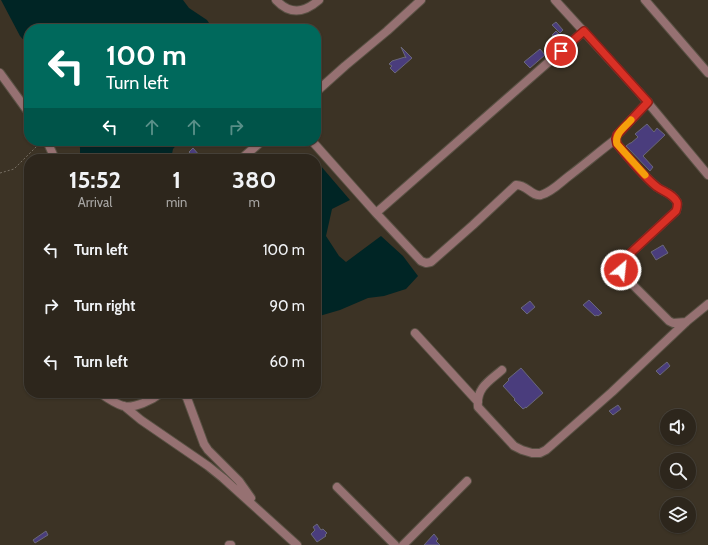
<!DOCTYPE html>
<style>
body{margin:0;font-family:Cabin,sans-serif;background:#352e25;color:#f1f3f6;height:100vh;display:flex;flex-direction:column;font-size:15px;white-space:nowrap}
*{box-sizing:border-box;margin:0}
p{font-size:13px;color:#a7a5a3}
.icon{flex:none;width:22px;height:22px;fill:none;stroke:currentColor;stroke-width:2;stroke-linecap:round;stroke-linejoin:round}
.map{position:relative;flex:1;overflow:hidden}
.drawer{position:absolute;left:24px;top:154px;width:297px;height:244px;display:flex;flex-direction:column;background:#2d261c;border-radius:16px;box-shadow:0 1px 3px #0004,0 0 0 1px #48433b}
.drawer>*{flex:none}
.hud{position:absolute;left:24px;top:24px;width:297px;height:122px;border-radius:16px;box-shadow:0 1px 3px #0004,0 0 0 1px #48433b;background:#00695c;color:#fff;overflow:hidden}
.tools{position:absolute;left:660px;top:409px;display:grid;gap:8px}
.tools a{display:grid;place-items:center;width:36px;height:36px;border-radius:50%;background:#2d261c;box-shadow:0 1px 3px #0004,0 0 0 1px #48433b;font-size:20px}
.pin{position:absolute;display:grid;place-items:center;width:34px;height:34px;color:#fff;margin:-17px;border:2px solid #fff;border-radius:50%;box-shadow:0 1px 4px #0007}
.me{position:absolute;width:44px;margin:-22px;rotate:28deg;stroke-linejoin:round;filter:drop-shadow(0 0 3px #0008)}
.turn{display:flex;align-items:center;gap:14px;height:84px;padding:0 16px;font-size:18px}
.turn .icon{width:52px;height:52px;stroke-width:2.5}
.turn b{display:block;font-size:28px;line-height:34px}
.lanes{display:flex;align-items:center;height:38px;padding:0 16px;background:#0003;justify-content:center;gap:20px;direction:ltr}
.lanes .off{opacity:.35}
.eta{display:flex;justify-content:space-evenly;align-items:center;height:68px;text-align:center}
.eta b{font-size:24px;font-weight:800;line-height:28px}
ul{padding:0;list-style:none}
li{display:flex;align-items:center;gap:12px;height:56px;padding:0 16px}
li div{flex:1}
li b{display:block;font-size:15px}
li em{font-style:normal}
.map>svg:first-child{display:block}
.water{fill:#002525}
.building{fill:#4a3d7d;stroke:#6a6879}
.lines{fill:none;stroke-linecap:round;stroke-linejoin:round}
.minor-casing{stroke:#595144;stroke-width:10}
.path{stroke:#776f63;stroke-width:1;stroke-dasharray:2 2;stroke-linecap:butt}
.minor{stroke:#967172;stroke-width:8}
.route-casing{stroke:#8d1f18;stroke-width:10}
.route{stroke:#d93025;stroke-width:7}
.slow{stroke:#f59e0b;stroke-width:7}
</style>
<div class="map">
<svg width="708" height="545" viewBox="0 0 708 545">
<rect width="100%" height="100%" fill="#3c3325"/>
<path class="water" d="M1,0H183L189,8L207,20L213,29H29V46L20,36Z
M79,141H180L173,149L171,159H80V148Z
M316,164L320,165L350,200L332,209L326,236L339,256L346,262L381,236L403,256L418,276L406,289L384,296L368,298L340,310L316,317Z"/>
<path class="building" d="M556,22L563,30L560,33L552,25Z
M556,31L564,40L551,52L548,48L556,40L554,38L555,37L552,35Z
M401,47L412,58L395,73L390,68L392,66L389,64L392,61L405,57L406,58Z
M540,49L545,55L530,68L524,62Z
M647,124L654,132L657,128L665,135L643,156L653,167L650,171L626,146L630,143H631L638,137L635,134Z
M193,148L200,156L196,159H195L189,152Z
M663,245L668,253L656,260L651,252Z
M589,300L602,313L598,316L597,315L595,316L583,305Z
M530,301L535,307L527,314L521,308Z
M667,362L670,366L660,375L656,371Z
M521,368L543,393L526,408V407L523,409L514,400L515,399L503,386L509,380L508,379Z
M618,405L621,409L613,415L609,411Z
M317,524L321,530L323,529L327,533L325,535L326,536L317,542L311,534L315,530L313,527Z
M46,531L48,535L35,543L33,540Z
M434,534L438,539L436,541L440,545H424Z"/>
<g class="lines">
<defs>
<path id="minor" d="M276,0C290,15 304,13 319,0
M555,0L639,92L708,175
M645,0L708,73
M0,73L29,113
M316,92L345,66L387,31L421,0
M648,102L617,135L616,139L617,144C629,158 642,175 657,187C664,192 673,194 677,202C678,205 677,208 676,211L622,261C620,266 621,270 623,275L669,321L673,323L686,322
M47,141L55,159
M312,141L376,213L584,31
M241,159L262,141
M376,213L421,261L426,263L431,262L473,225L516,185C526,184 532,197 541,195C552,192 561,182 569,176C585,164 600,151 616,139
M415,333L478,402
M502,370C489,381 476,388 478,407L514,446L522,450L532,453H540L546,450L612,392L686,322L708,304
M100,393C107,398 114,403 123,406C134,409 152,400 161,393
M183,393L187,398L204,444L208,450L239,481L251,498
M124,406L141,420L208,466L223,478L297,545
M337,487L395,545
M229,545H231
M403,545L467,481"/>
</defs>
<use href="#minor" class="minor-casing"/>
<path class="path" d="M0,173L14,169L40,143"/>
<use href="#minor" class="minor"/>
</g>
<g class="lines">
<defs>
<path id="route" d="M561,51L584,31L648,102L617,135L616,139L617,144C629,158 643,176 657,187C664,192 673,194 677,202C678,205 677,208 676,211L622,261L620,265L621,270"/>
</defs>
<use href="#route" class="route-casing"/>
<use href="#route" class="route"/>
<path class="slow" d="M631,120C625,127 614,134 617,144L645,175"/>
</g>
</svg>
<div class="tools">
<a><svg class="icon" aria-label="sound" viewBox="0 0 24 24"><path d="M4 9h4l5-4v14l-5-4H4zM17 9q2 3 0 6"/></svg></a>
<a><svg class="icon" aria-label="search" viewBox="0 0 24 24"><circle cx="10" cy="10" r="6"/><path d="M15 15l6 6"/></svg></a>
<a><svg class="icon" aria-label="layers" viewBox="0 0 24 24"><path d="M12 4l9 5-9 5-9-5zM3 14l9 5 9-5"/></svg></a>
</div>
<div class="pin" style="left:561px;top:51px;background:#d93025"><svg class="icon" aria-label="arrive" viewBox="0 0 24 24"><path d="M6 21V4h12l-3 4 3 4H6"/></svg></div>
<svg class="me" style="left:621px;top:270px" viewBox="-20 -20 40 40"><circle r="17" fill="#d93025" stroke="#fff" stroke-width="3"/><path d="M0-11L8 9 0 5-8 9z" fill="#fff"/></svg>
<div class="hud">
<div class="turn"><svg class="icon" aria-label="left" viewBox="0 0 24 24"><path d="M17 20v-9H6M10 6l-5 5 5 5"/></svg><div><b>100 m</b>Turn left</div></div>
<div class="lanes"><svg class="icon" aria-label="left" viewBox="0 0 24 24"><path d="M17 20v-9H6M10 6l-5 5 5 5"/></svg><svg class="icon off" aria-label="ahead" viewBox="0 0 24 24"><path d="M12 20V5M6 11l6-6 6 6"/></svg><svg class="icon off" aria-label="ahead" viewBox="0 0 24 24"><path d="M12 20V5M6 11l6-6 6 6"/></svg><svg class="icon off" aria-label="right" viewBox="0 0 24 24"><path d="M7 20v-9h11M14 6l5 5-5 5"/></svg></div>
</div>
<section class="drawer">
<div class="eta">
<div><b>15:52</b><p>Arrival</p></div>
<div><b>1</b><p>min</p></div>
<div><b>380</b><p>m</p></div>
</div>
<ul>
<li><svg class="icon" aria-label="left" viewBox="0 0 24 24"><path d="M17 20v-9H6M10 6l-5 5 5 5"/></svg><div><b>Turn left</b></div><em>100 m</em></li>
<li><svg class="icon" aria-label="right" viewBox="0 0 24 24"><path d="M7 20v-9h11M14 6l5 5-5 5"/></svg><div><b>Turn right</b></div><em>90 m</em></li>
<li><svg class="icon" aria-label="left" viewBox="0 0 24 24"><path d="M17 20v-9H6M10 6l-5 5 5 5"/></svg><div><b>Turn left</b></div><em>60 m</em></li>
</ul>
</section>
</div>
